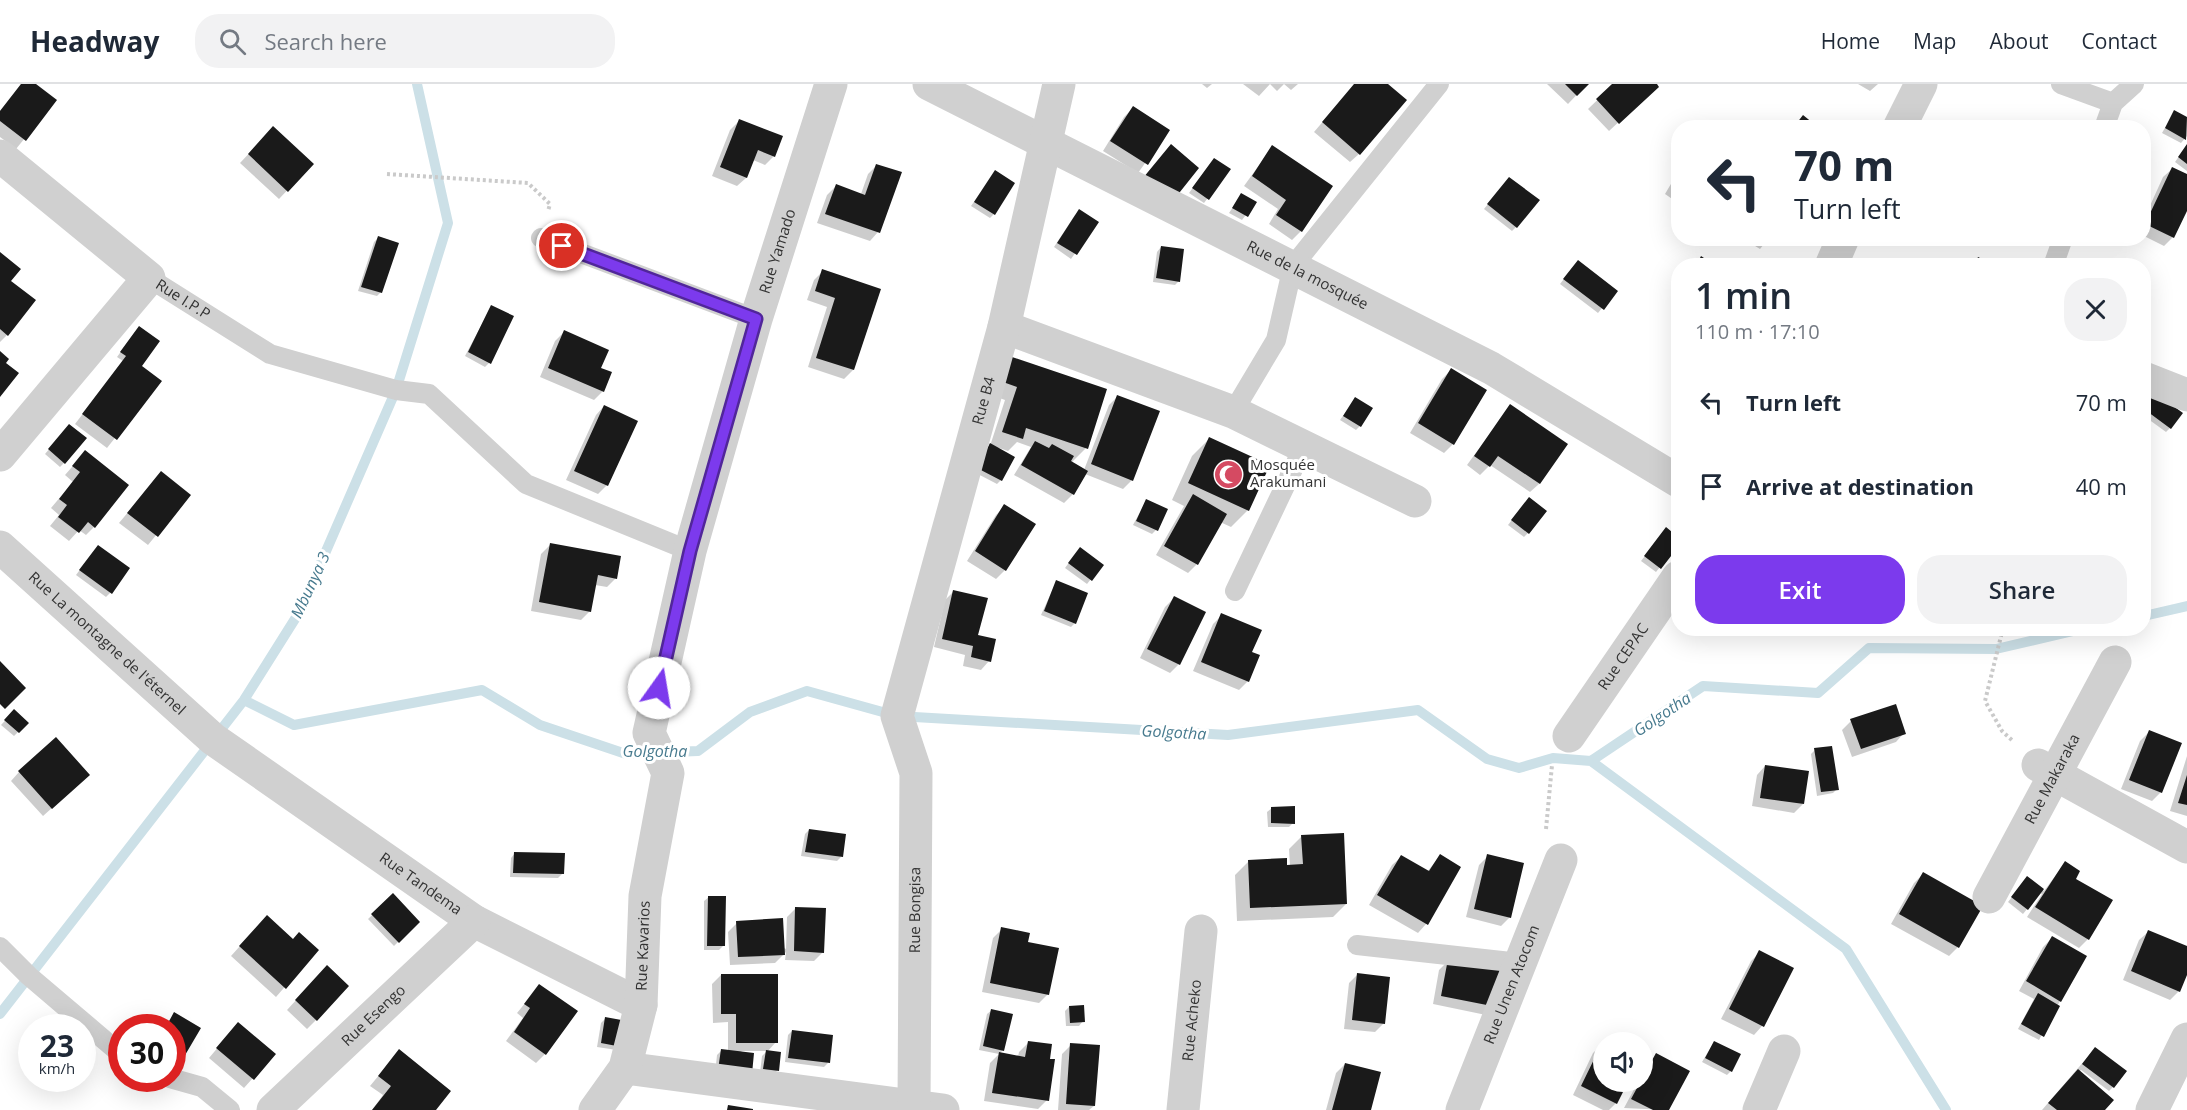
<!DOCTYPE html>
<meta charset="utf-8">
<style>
body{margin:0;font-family:"Open Sans",sans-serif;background:#f2f2f3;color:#1f2937;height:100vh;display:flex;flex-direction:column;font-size:22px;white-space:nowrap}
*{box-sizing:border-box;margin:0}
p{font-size:20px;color:#747a83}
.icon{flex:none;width:33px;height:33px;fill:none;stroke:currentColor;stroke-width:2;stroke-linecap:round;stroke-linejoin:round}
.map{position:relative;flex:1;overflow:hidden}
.details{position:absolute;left:1671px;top:174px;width:480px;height:378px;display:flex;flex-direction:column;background:#fff;border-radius:24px;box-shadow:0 6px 24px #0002}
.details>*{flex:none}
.top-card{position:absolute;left:1671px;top:36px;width:480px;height:126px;border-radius:24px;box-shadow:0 6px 24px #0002;background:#fff;color:#1f2937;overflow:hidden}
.tools{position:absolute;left:1593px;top:948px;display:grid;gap:12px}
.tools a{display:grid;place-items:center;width:60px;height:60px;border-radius:50%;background:#fff;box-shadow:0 6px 24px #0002;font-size:30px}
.speed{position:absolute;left:18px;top:930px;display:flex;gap:12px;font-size:30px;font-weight:700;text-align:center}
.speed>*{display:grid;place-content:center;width:78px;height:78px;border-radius:50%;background:#fff;box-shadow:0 6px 24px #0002;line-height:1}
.speed small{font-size:15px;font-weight:400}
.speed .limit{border:9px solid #d22;background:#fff;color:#111}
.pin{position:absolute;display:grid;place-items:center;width:51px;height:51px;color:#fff;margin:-26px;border:3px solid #fff;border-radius:50%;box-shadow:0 2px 6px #0007}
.me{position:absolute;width:66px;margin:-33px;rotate:13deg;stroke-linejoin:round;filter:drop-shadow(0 0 4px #0008)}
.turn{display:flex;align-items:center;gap:21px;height:126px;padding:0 24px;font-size:27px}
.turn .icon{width:78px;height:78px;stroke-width:2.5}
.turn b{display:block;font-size:42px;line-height:51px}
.round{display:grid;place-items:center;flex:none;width:63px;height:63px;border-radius:24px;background:#f2f2f3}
.overview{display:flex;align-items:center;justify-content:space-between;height:102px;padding:0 24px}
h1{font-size:36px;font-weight:600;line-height:45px}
.primary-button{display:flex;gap:12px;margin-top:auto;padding:12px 24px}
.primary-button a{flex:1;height:69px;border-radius:24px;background:#7c3aed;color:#fff;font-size:24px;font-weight:600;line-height:69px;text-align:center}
.primary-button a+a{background:#f2f2f3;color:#1f2937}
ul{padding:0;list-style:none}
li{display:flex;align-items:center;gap:18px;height:84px;padding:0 24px}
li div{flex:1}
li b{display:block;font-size:22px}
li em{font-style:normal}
header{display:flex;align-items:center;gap:36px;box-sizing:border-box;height:84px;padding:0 30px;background:#fff;border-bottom:2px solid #e0e1e3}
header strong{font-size:28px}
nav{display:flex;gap:33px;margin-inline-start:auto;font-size:21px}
.search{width:420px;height:54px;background:#f2f2f3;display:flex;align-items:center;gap:15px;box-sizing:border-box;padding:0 21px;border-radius:24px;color:#747a83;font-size:22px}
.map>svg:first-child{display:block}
.shadow{fill:#0003}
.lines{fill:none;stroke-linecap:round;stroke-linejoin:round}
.stream{stroke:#cce0e7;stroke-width:10}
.building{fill:#1a1a1a}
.path{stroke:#cacaca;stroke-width:4;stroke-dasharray:3 3;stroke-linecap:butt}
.lane{stroke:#d0d0d0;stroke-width:20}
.street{stroke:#d0d0d0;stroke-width:33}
.route-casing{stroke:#51269a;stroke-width:15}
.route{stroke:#7c3aed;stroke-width:10}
.labels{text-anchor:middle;stroke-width:6;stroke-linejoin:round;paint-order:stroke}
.street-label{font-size:15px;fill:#333;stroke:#fff}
.poi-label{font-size:15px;fill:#333;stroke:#fff;text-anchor:start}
.water-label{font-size:16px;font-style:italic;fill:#477a8e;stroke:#fff}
</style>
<header>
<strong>Headway</strong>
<div class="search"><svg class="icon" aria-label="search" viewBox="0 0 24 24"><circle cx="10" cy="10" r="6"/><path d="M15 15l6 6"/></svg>Search here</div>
<nav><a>Home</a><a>Map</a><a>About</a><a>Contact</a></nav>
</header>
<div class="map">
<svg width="2187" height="1026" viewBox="0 0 2187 1026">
<rect width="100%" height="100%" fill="#fff"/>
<path class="shadow" d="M21,0H34L55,17L16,65L0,53V27Z
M1202,0H1212L1207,4Z
M1243,0H1298L1291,6L1284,0L1277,7L1270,0L1259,12Z
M1355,0H1386L1359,70L1350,78L1314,48Z
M1547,0H1587L1568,20Z
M1614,0H1654L1648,11L1609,47L1588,25Z
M1858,0H1878L1870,7Z
M1133,24L1168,47L1138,89L1103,67L1124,33Z
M2174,28L2187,35V52L2181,59L2162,49Z
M739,37L774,72L765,81L753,76L746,94L737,102L712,92L730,46Z
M273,44L312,80L279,115L240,79Z
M2187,61V87L2175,78Z
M1272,63L1301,147L1292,156L1269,140L1278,125L1244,102Z
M1210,80L1229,86L1204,119L1189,109Z
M877,81L878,148L870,157L817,139L827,111L836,102L861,110L868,90Z
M2172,85L2187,92V123L2173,153L2164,162L2144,152V135L2163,93Z
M995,88L994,130L990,134L971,122Z
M1678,88V119L1665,110Z
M1505,99L1516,143L1512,147L1484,125Z
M1241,111L1255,119L1242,136L1229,129Z
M1075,131L1097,138L1071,175L1054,163Z
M378,154L381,208L377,212L358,207L374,158Z
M1742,154H1769L1760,165Z
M1161,163L1179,197L1175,201L1153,198L1157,168Z
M0,170L9,197L7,251L0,258Z
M1574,182L1616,207L1598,229L1560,200Z
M823,187L879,206L853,286L844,295L808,283L827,223L807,216L814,196Z
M491,223L489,279L485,283L465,272Z
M135,248L140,282L160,297L107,364L75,340L123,277L117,273Z
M564,248L600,284L603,307L594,316L540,293L555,257Z
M1012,275L1086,364L1071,379L1084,386L1109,321L1118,312L1132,396L1123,405L1085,390L1073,410L1064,419L1014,391L1031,363L1017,358L1008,367L999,364L1001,396L997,400L974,388L990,362L1005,316L991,311Z
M1451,286L1453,360L1444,369L1410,349L1442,295Z
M2147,312L2170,344L2166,348L2144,332V317Z
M1355,315L1360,342L1356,346L1340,336Z
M604,322L636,337L607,401L598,410L566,396L596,331Z
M1510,322L1539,400L1530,408L1490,381L1480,391L1467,381Z
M65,346L64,379L60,383L45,370Z
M1209,355L1248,426L1231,443L1220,438L1197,480L1188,489L1156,471L1184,422L1172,416L1192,372Z
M85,368L94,443L86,451L79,446L69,457L50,442L59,431L51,424L73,398L65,391Z
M161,389L189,411L148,461L119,439Z
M1146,417L1156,446L1152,450L1133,441Z
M1525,419L1528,449L1524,453L1508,441Z
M1005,422V486L996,495L967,477L996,431Z
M1666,445L1678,455V460L1656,488L1641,477Z
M550,461L616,494L607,503L595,501L590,527L581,536L531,527L541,470Z
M94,467L110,509L106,513L76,491Z
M1076,469L1102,481L1087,500L1065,484Z
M1056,498L1075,539L1071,543L1041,531Z
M954,507L989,577L981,586L963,582L965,571L934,563L945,516Z
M1174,514L1179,580L1170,589L1140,574L1165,523Z
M1222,531L1250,568L1248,597L1239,606L1193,587L1213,540Z
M14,627L27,639L14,652L1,641Z
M1851,637L1904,649L1896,658L1852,673L1842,646Z
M2149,648L2161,708L2152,717L2121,705L2140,657Z
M1815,666L1837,705L1833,709L1817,712L1811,670Z
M2187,672V732L2170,727Z
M1765,682L1803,720L1794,729L1752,722L1757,691Z
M19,688L80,699L43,732L11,697Z
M1272,724L1293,739L1289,743H1268L1267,728Z
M809,746L841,773L837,777L801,772L805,750Z
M1302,752L1346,820L1333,833L1237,837L1235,791L1249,777L1290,782L1289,765Z
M515,769L563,789L558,794L510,793L511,774Z
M1440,772L1426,840L1418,849L1369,821L1392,781L1401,773L1427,788Z
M1488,772L1510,833L1501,842L1466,833L1479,781Z
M2065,779L2074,795L2088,855L2079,864L2027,833L2042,810L2040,809L2023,830L2008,818L2027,794L2044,807Z
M1923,790L1958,863L1949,872L1891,840L1914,799Z
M393,811L418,838L394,862L368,835Z
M709,813L723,862L719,866H704V817Z
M796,824L823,868L814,877L785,876L786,868L775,879L730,881L728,848L737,839L786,865L787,833Z
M258,842L317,866L276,913L231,872Z
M1002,845L1027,859L1048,910L1039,919L982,908L993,854Z
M2148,848L2187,864V887L2179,907L2170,916L2123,896L2139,856Z
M2052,854L2060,917L2039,956L2018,945L2034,915L2019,907L2043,863Z
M1760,868L1762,942L1754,951L1721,935L1751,877Z
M1448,877L1502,888L1486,931L1433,920L1439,886Z
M1358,890L1384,939L1375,948L1344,945L1349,899Z
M721,891L776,958L767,968L777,987L773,991L760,989L762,972L767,967H742L715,990L717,971L721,967L728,968V938L713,939L712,900Z
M318,892L316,936L307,945L287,926Z
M539,902L545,970L536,979L506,957L523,934L517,929Z
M1069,923L1083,937L1079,942H1066L1065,927Z
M992,926L1003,966L999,970L1018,973L1019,968L1028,959L1047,1016L1038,1025L984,1017L990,979L999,970L979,966L987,930Z
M175,930L180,977L172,984V944H141L149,935L163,943Z
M605,935L617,966L597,963L601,939Z
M792,947L828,979L824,983L785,978L788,951Z
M230,949L274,970L244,1004L209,974Z
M1714,958L1731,987L1727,991L1702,978Z
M1602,960L1604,998H1626L1616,1019L1609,1026H1603L1573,1011L1593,969Z
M1071,961L1094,1022L1089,1026H1058L1062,970Z
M399,967L434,1026H372L383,1011L370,1002Z
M2091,969L2113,1003L2109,1007L2081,986L2079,988L2103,1026H2042Z
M1656,971L1667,1026L1624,1024L1638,998H1642V989L1648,980Z
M1345,980L1369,1026H1326L1336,989Z"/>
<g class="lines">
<path class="stream" d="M2144,532L2187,522
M244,616L294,641L482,606L540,641L626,670L698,667L750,628L807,607L897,632L1228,651L1418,626L1487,675L1519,684L1553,674L1591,677L1703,602L1818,609L1869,564L1996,565L2086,544
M1591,677L1846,865L1946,1026
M0,930L244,616L300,527L396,306L448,139L417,0"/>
</g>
<path class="building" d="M21,0H36L57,16L26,57L0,37V27Z
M1354,0H1388L1407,16L1360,71L1322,38Z
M1565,0H1589L1577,12Z
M1612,0H1657L1659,3L1619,40L1596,15Z
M1133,22L1170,46L1148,81L1110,57Z
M2174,26L2187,33L2186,56L2165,44Z
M1803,31L1819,44H1793Z
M739,35L783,52L775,73L758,66L747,94L720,83Z
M273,42L314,80L288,108L248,70Z
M1171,60L1199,84L1172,118L1143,94Z
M2187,60V80L2178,73Z
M1272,61L1333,102L1302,148L1276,131L1286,116L1252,92Z
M1214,74L1231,85L1209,116L1192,104Z
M876,80L902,88L880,149L825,130L836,100L865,111Z
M2172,83L2187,90V127L2174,154L2145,140Z
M995,86L1015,99L995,131L974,118Z
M1678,91V105L1673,101Z
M1509,93L1540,116L1517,144L1487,120Z
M1241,109L1257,118L1248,133L1232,124Z
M1079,125L1099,138L1077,171L1057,159Z
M378,152L399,159L382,209L361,203Z
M1161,162L1184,165L1180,198L1156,194Z
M0,168L21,185L11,197L36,216L8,252L0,245Z
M1701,172L1716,182H1696Z
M1978,173L1996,182H1974Z
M1578,176L1618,207L1604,226L1563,195Z
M822,185L881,205L854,286L816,274L835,214L815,207Z
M491,221L514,232L491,280L468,268Z
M139,242L160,257L142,282L162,297L117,356L82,330L126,272L120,268Z
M564,246L609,266L601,284L612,288L604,308L548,284Z
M0,267L9,275L6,279L19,289L0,313Z
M1012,273L1107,305L1088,365L1026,344L1023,355L1002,348L1017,303L1003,298Z
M1451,284L1487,306L1454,361L1418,339Z
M2151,306L2183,329L2171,345L2144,325V316Z
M1117,311L1160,327L1133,397L1091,380Z
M1355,313L1373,324L1361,343L1343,332Z
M1510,320L1568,360L1540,400L1498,372L1490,383L1474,372Z
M604,321L638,337L608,402L574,387Z
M69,340L87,354L65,380L48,365Z
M1209,353L1270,381L1249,427L1188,399Z
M1035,357L1049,364L1052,360L1074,372L1071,377L1088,387L1074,411L1021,381Z
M990,359L1015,373L1002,397L977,384Z
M85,366L129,401L95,444L88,438L79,449L58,433L67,421L59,415L80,388L72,382Z
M161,387L191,411L158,453L127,429Z
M1193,410L1227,430L1198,481L1164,462Z
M1529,413L1547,427L1529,450L1511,436Z
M1146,415L1168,425L1158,447L1136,437Z
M1004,420L1036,440L1006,487L975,467Z
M1666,443L1678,453V463L1661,485L1644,472Z
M550,459L621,472L617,495L598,491L591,528L539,518Z
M98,461L130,484L112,510L79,486Z
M1080,463L1104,481L1092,497L1068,479Z
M1056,496L1088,509L1076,540L1044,527Z
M953,506L988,514L978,551L996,555L991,578L971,573L973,562L942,555Z
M1174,512L1206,528L1180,581L1147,565Z
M1221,529L1262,546L1252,568L1260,571L1249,598L1201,578Z
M0,577L26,604L5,625L0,620Z
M1896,620L1906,650L1861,665L1850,635Z
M14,625L29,639L19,649L4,636Z
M2149,646L2182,659L2162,709L2129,696Z
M56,653L90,691L52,725L18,687Z
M1832,662L1839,706L1821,708L1814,664Z
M1765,681L1809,687L1804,720L1760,714Z
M2187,691V721L2178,719Z
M1295,722V740L1271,739V723Z
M809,745L846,750L843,773L805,768Z
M1344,749L1347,820L1250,824L1248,776L1287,774V781L1303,780L1301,751Z
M514,768L565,769L564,790L513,789Z
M1440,770L1461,783L1428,841L1377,811L1401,771L1429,787Z
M1487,770L1524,779L1511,834L1474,825Z
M2065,777L2080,787L2076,795L2113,816L2089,856L2035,823Z
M1923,788L1983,822L1959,864L1899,830Z
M2027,792L2044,805L2028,826L2011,813Z
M393,809L420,838L399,859L371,830Z
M708,812H726L725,862H707Z
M795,823L826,824L824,869L794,867Z
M267,831L293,855L299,848L319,866L286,905L239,862Z
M783,834L785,871L738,873L736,837Z
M1001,843L1030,849L1028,858L1059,864L1049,911L990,899Z
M2148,846L2187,862V891L2180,908L2131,887Z
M2052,852L2087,872L2061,918L2026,897Z
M1759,866L1794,884L1764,943L1729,925Z
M1448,875L1504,886L1497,923L1441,912Z
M327,881L349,902L317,937L295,916Z
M1357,889L1390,893L1385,940L1352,936Z
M721,890H778V959H736V930H721Z
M539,900L578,927L546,971L514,948L530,924L524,920Z
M2038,909L2060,922L2044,953L2021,940Z
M1084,921L1085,938L1070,939L1069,922Z
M991,925L1013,930L1004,967L983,962Z
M174,928L201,944L181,978L172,973V944H143L149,933L166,943Z
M605,933L627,937L622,963L601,959Z
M238,938L276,970L254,996L216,964Z
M792,946L833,951L830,979L788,974Z
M1028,957L1052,960L1050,975H1055L1049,1017L992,1009L999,968L1025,973Z
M1714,957L1741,970L1732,988L1705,974Z
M1070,959L1100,961L1095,1022L1066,1020Z
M1602,959L1604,998H1628L1617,1020L1581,1002Z
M2095,963L2127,987L2114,1004L2082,980Z
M399,965L451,1007L436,1026H372L391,1002L378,992Z
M721,965L754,969L752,990L718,986Z
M766,966L781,968L779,987L763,985Z
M1656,969L1690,987L1669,1026H1653L1631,1015Z
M1345,979L1381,988L1371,1026H1332Z
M2078,985L2114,1016L2105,1026H2057L2048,1019Z
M728,1021L753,1025V1026H727Z"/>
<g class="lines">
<path class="path" d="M387,90L528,99L550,120L548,127
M2003,544L1985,617L2002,647L2014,658
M1546,745L1552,681"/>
<g class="lane">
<path d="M2061,0L2113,19"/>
<path d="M2104,44L2113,19L2134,0"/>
<path d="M541,154L756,235"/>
<path d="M2053,182L2063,154"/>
<path id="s1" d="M149,194L270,270L396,306L429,310L526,400L690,467"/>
<path d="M1233,328L1276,256L1293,182L1439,0"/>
<path d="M1235,507L1304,362"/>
<path d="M1357,861L1520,879"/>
<path d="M0,863L29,892L122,971"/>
<path d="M170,994L202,1003L230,1026"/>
</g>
<g class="street">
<path id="s2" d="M929,0L1491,284L1678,397"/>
<path d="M1899,44L1921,0"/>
<path d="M0,72L149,194L0,371"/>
<path d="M1831,182L1843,154"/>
<path d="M1004,243L1233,328L1415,417"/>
<path d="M2144,294L2187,311"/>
<path id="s3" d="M0,463L213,655L474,837L641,921"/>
<path id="s4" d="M1569,652L1678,493"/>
<path d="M2038,681L2187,763"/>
<path id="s5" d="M1989,813L2115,578"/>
<path d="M625,984L943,1026"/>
<path id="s6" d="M914,1022L916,689L897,632L1004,243L1059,0"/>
<path id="s7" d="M273,1026L474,837"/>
<path id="s8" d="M595,1026L625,984L641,921L645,812L668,689L649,649L690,467L756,235L831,0"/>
<path id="s9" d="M1183,1026L1201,847"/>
<path id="s10" d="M1462,1026L1561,776"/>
<path d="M1759,1026L1784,967"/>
<path d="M2152,1026L2187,955"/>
</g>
</g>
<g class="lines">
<defs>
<path id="route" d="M562,162L756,235L690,467L659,604"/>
</defs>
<use href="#route" class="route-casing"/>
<use href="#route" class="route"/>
</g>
<defs>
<symbol id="mosque-disc" viewBox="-11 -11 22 22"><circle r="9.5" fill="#d54a62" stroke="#fff"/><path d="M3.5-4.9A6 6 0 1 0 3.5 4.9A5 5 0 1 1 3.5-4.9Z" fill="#fff"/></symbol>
</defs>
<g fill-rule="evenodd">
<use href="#mosque-disc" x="1212" y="374" width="33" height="33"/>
</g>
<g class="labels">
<g class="street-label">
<text dy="5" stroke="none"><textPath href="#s8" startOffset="894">Rue Yamado</textPath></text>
<text dy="5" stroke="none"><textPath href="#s2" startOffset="424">Rue de la mosquée</textPath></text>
<text dy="5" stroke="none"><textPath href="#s1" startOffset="40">Rue I.P.P</textPath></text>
<text dy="5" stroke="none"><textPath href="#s6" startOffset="720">Rue B4</textPath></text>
<text dy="5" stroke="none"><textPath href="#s3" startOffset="144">Rue La montagne de l'éternel</textPath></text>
<text dy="5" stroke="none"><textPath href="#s4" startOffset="96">Rue CEPAC</textPath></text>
<text dy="5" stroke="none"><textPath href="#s5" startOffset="134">Rue Makaraka</textPath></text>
<text dy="5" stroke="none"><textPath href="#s3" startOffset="540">Rue Tandema</textPath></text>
<text dy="5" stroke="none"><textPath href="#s6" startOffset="196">Rue Bongisa</textPath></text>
<text dy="5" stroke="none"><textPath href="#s8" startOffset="176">Rue Kavarios</textPath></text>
<text dy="5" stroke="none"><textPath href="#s10" startOffset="135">Rue Unen Atocom</textPath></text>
<text dy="5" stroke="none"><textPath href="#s7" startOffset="138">Rue Esengo</textPath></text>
<text dy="5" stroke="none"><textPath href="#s9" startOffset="90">Rue Acheko</textPath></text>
</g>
<g class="poi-label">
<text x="1250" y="386">Mosquée<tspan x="1250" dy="17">Arakumani</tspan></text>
</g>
<g class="water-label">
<text transform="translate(310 501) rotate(-65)" y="6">Mbunya 3</text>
<text transform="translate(1662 630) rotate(-34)" y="6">Golgotha</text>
<text transform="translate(1174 648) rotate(3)" y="6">Golgotha</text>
<text x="655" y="673">Golgotha</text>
</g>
</g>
</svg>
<div class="tools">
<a><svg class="icon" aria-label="sound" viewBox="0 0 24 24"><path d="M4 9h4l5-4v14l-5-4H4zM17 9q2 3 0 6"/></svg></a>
</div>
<div class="speed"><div>23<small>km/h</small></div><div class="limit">30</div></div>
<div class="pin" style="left:562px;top:162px;background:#d93025"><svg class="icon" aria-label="arrive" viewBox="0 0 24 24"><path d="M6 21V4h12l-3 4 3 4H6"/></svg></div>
<svg class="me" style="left:659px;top:604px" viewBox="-20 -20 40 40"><circle r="19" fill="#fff"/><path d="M0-13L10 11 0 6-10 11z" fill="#7c3aed"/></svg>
<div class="top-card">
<div class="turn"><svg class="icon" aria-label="left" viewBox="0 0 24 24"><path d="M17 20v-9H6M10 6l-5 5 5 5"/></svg><div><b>70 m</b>Turn left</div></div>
</div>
<section class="details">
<div class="overview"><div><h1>1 min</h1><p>110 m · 17:10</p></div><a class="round"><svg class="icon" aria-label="close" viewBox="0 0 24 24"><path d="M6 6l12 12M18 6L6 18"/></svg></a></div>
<ul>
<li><svg class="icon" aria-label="left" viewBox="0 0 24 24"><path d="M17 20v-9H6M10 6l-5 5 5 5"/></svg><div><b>Turn left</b></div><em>70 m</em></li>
<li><svg class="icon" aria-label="arrive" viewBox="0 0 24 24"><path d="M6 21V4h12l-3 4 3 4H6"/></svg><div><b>Arrive at destination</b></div><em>40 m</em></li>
</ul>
<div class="primary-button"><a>Exit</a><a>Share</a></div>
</section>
</div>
